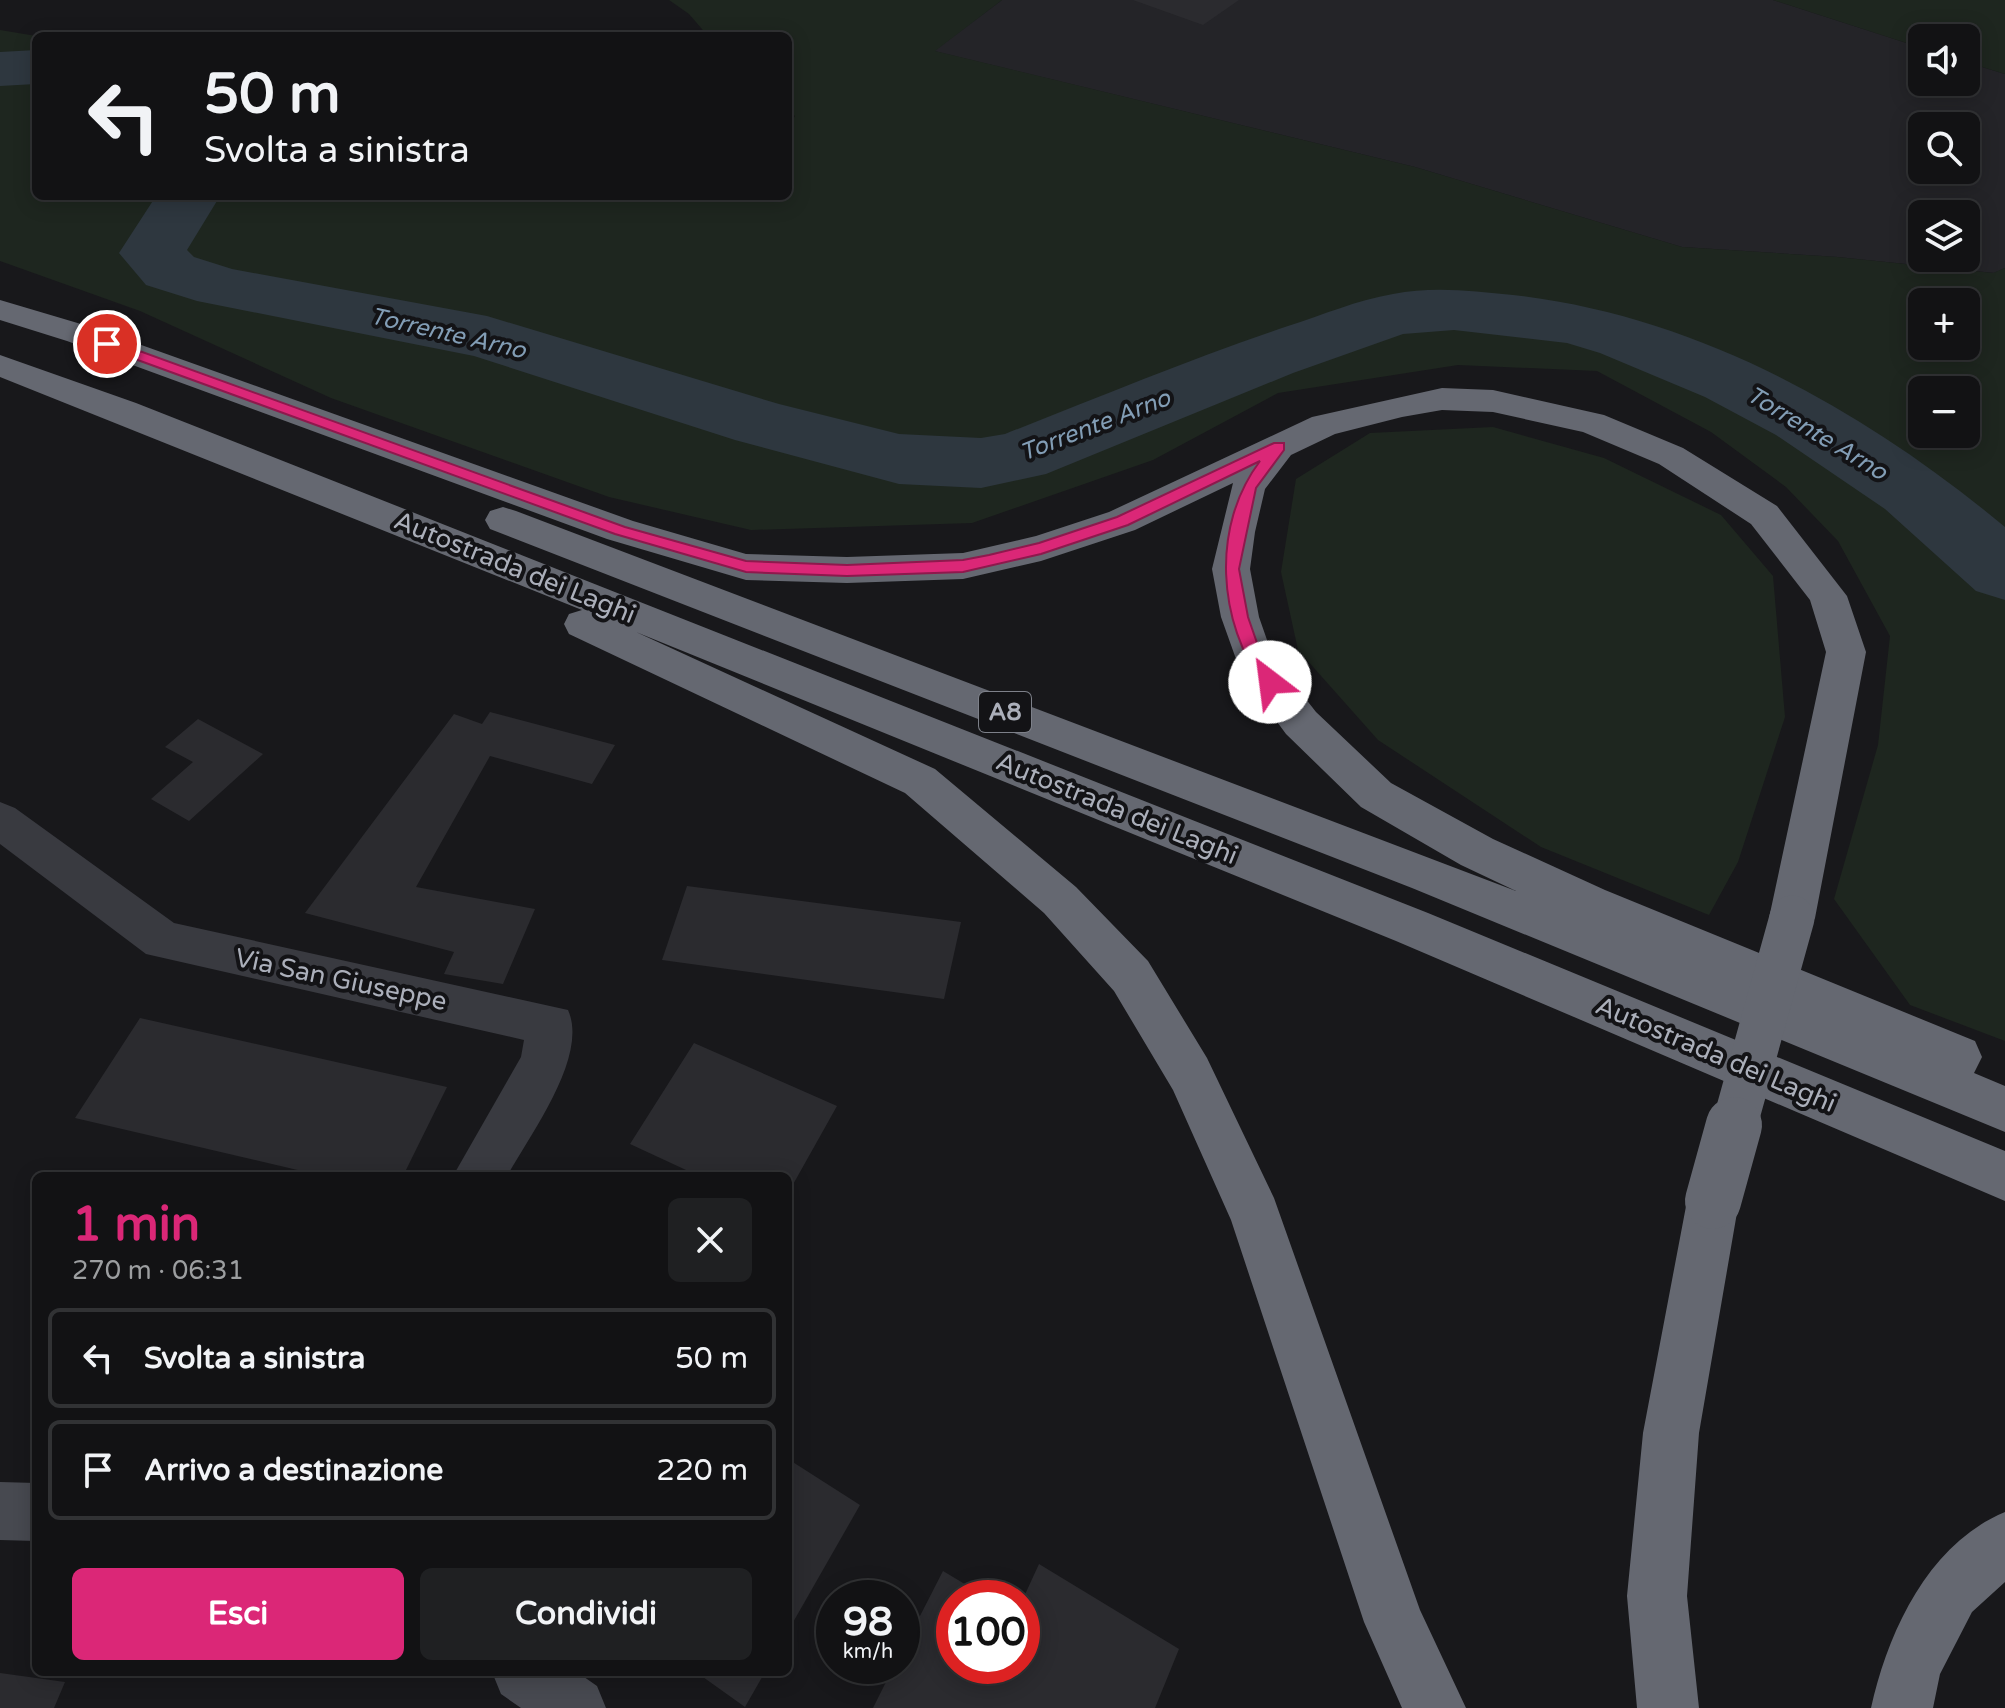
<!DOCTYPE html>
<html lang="it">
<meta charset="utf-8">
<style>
body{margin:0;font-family:"Varela Round",sans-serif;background:#1f2022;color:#f1f3f6;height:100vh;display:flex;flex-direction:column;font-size:30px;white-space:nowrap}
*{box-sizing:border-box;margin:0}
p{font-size:26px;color:#9c9ea0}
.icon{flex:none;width:44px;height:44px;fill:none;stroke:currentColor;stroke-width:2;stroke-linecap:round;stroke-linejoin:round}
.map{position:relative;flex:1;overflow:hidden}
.sheet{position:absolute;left:32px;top:1172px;width:760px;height:504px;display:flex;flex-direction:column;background:#121214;border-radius:12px;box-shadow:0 4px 20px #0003,0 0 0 2px #313234}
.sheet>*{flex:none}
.banner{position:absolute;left:32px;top:32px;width:760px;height:168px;border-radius:12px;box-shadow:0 4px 20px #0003,0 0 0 2px #313234;background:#121214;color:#f1f3f6;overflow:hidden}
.controls{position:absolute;left:1908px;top:24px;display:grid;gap:16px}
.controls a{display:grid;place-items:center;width:72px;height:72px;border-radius:12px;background:#121214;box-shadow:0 4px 20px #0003,0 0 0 2px #313234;font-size:40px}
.speed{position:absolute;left:816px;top:1580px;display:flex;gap:16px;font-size:40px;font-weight:700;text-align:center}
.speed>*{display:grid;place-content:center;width:104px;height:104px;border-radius:50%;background:#121214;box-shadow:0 4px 20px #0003,0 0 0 2px #313234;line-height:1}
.speed small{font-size:20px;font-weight:400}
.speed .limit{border:12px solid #d22;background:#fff;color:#111}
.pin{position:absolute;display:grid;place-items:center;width:68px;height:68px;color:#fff;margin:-34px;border:4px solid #fff;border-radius:50%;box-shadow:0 2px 8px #0007}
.me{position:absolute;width:88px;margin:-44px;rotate:330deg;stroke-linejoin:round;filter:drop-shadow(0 0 6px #0008)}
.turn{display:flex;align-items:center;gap:28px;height:168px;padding:0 40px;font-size:36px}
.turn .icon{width:104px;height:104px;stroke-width:2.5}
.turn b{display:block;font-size:56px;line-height:68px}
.round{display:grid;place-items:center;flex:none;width:84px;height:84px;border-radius:12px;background:#1f2022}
.summary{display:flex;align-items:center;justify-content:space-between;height:136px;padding:0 40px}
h1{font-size:48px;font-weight:700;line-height:60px;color:#db2777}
.button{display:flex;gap:16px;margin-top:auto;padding:16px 40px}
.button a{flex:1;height:92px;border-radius:12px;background:#db2777;color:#fff;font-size:32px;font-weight:700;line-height:92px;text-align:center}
.button a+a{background:#1f2022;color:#f1f3f6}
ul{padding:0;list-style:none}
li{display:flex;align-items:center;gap:24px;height:100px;margin:0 16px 12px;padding:0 24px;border:4px solid #313234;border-radius:12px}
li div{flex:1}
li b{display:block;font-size:30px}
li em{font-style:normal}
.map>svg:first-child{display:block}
.built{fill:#242428;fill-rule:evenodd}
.green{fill:#1e261f;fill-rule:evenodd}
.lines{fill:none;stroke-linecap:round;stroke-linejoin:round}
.river{fill:#2e373f;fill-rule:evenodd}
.building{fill:#2b2b2f}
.street{fill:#393a40;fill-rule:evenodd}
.secondary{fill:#474950;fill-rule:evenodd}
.highway{fill:#656871;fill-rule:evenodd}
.highway-bridge-far1{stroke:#656871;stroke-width:45}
.highway-bridge{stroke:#656871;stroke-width:56}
.route{fill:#db2777;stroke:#8e194d;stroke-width:2}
.labels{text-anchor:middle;stroke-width:8;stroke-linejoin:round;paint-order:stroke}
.far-water-label{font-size:24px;font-style:italic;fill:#829db5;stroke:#131316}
.shield{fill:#131316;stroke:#7d8089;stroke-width:2}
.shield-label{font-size:24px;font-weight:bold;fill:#abafba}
.street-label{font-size:26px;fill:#abafba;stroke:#131316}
</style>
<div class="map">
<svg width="2005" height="1708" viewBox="0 0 2005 1708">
<rect width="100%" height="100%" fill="#18181b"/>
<path class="built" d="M1002,0H1773L1922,48V82H1966V62L2005,74V268L1994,273L1837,257L1682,247L1415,167L934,51ZM1922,126H1966V170H1922ZM1922,214H1966V258H1922Z"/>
<path class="green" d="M669,0H1002L935,51L1415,167L1682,247L1837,257L1993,273L2005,268V1041L1910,1005L1834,899L1878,745L1890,636L1838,541L1786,487L1711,432L1597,371L1458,365L1278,393L1153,460L972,523L751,530L609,497L331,398L140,311L0,261V30L36,36V196H788V126L795,116L788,110V36H708L689,14ZM1922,302H1966V346H1922ZM1922,390H1966V434H1922Z
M1773,0H2005V74L1966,62V38H1922V48Z
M1493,427L1604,458L1721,515L1773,576L1785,717L1738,862L1709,915L1541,847L1378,740L1298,650L1281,572L1296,479L1370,433Z"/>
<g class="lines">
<path class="river" d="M36,50V84L0,86V52Z
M156,196H220L187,250L194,257L232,269L487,316L779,404L899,434L981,438L1005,434C1099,397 1193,358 1288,326C1323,315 1357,300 1393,294C1433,286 1473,291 1513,295C1698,316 1864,410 2005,527V600L1976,591L1885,509L1776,435L1705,397L1600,353L1567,343L1454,330L1403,334L1293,373L1046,474L981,488L899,484L735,440L474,356L197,301L146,285L119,253Z"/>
</g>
<path class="building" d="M1133,0H1239L1203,25Z
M490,712L615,745L592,784L490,756L416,887L535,909L503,984L444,974L454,952L305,913L454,714L482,724Z
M198,719L263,754L189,821L151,799L193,762L165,747Z
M687,886L961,922L944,999L662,960Z
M140,1018L447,1087L403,1176H323L75,1118Z
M694,1043L837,1106L791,1188L788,1176H765L752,1170L749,1176H699L630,1144Z
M788,1459L860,1505L788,1631Z
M1039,1564L1179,1649L1155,1708H873L894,1666H902V1651L943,1571L988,1598H954V1666H1022V1601Z
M696,1672H765L745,1707Z
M0,1673L65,1682L54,1708H0Z"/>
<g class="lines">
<path class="street" d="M0,802L15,808L174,923L568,1010C589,1056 530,1135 507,1176H453L521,1057L524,1040L146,954L0,844Z"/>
<path class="secondary" d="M0,1482L36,1483V1541L0,1540Z
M492,1672H577L597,1686L606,1708H521L501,1694Z"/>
<path class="highway" d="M0,300L91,327L633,521L746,554L847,557L963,553L1036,536L1109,512L1312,417L1442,388L1493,390L1604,415L1683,448L1777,506L1847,596L1866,652L1815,918L1808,932L1792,937L1776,932L1769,918L1826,652L1810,600L1751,524L1659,464L1583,432L1493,412L1442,410L1402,417L1335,434L1291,455L1265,489L1255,532L1250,569L1259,617L1273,657L1316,712L1391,783L1493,839L1605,890L1975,1041L1982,1057L1974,1073L2005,1086V1132L1412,888L490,529L485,520L490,511L503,507L516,511L1516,891L1461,865L1361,807L1286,734L1241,673L1221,617L1212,569L1233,483L1135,530L1041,561L963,579L847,583L746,580L607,539L67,341L0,320Z
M0,355L136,403L1428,913L2005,1151V1201L1396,941L636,632L935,769L1076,887L1148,961L1207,1058L1274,1198L1420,1610L1466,1708H1402L1364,1622L1231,1220L1173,1090L1114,991L1044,913L905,793L569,634L564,624L569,614L582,610L0,377Z
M1713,1176L1731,1183L1739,1201L1699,1433L1687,1596L1699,1708H1637L1627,1596L1643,1433L1687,1201L1695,1183Z
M2005,1512V1582L1972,1612L1940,1674L1933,1708H1871C1888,1632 1928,1544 2005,1512Z"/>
<path class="highway-bridge-far1" d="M1734,1127L1792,918"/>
<path class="highway-bridge" d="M1713,1201L1734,1125"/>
</g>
<path class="route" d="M102,341H112L625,527L746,561L847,565L963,560L989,555L1039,543L1117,517L1274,443H1284V450L1256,488L1239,569L1248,617L1263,660L1279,682L1276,687H1265C1217,622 1211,526 1260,461L1128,525L1041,554L963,572L847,576L746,572L615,534L102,347Z"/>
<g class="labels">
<g class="far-water-label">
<text transform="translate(448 333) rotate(13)" y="8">Torrente Arno</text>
<text transform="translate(1095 425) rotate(-21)" y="8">Torrente Arno</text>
<text transform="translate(1817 433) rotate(31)" y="8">Torrente Arno</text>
</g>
<rect class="shield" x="979" y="692" width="52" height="40" rx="6"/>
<g class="shield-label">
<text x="1005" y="720">A8</text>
</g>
<g class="street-label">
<text transform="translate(515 567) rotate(22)" y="9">Autostrada dei Laghi</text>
<text transform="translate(1117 808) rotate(22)" y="9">Autostrada dei Laghi</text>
<text transform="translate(341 979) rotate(12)" y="9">Via San Giuseppe</text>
<text transform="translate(1716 1054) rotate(23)" y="9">Autostrada dei Laghi</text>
</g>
</g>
</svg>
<div class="controls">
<a><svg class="icon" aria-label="sound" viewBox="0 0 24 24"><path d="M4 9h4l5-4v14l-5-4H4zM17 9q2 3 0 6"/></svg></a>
<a><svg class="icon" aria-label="search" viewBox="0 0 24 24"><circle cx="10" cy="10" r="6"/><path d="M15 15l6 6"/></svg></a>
<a><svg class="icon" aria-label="layers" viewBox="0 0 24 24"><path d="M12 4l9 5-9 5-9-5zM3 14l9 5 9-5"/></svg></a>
<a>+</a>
<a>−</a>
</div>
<div class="speed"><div>98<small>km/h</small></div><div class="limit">100</div></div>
<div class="pin" style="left:107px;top:344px;background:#d93025"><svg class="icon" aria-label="arrive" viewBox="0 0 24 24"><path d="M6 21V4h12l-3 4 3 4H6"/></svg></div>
<svg class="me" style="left:1270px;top:682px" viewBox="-20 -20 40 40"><circle r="19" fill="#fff"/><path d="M0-13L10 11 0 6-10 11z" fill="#db2777"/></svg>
<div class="banner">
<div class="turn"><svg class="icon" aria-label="left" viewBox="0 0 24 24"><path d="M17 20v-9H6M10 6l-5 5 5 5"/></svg><div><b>50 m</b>Svolta a sinistra</div></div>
</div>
<section class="sheet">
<div class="summary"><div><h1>1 min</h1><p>270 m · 06:31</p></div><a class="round"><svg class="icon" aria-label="close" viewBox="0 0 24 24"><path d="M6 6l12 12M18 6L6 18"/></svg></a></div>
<ul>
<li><svg class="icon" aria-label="left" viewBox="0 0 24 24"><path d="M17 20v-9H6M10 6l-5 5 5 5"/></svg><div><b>Svolta a sinistra</b></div><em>50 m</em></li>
<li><svg class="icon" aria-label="arrive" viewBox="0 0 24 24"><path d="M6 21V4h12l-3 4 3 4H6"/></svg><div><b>Arrivo a destinazione</b></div><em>220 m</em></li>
</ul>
<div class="button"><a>Esci</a><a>Condividi</a></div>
</section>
</div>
